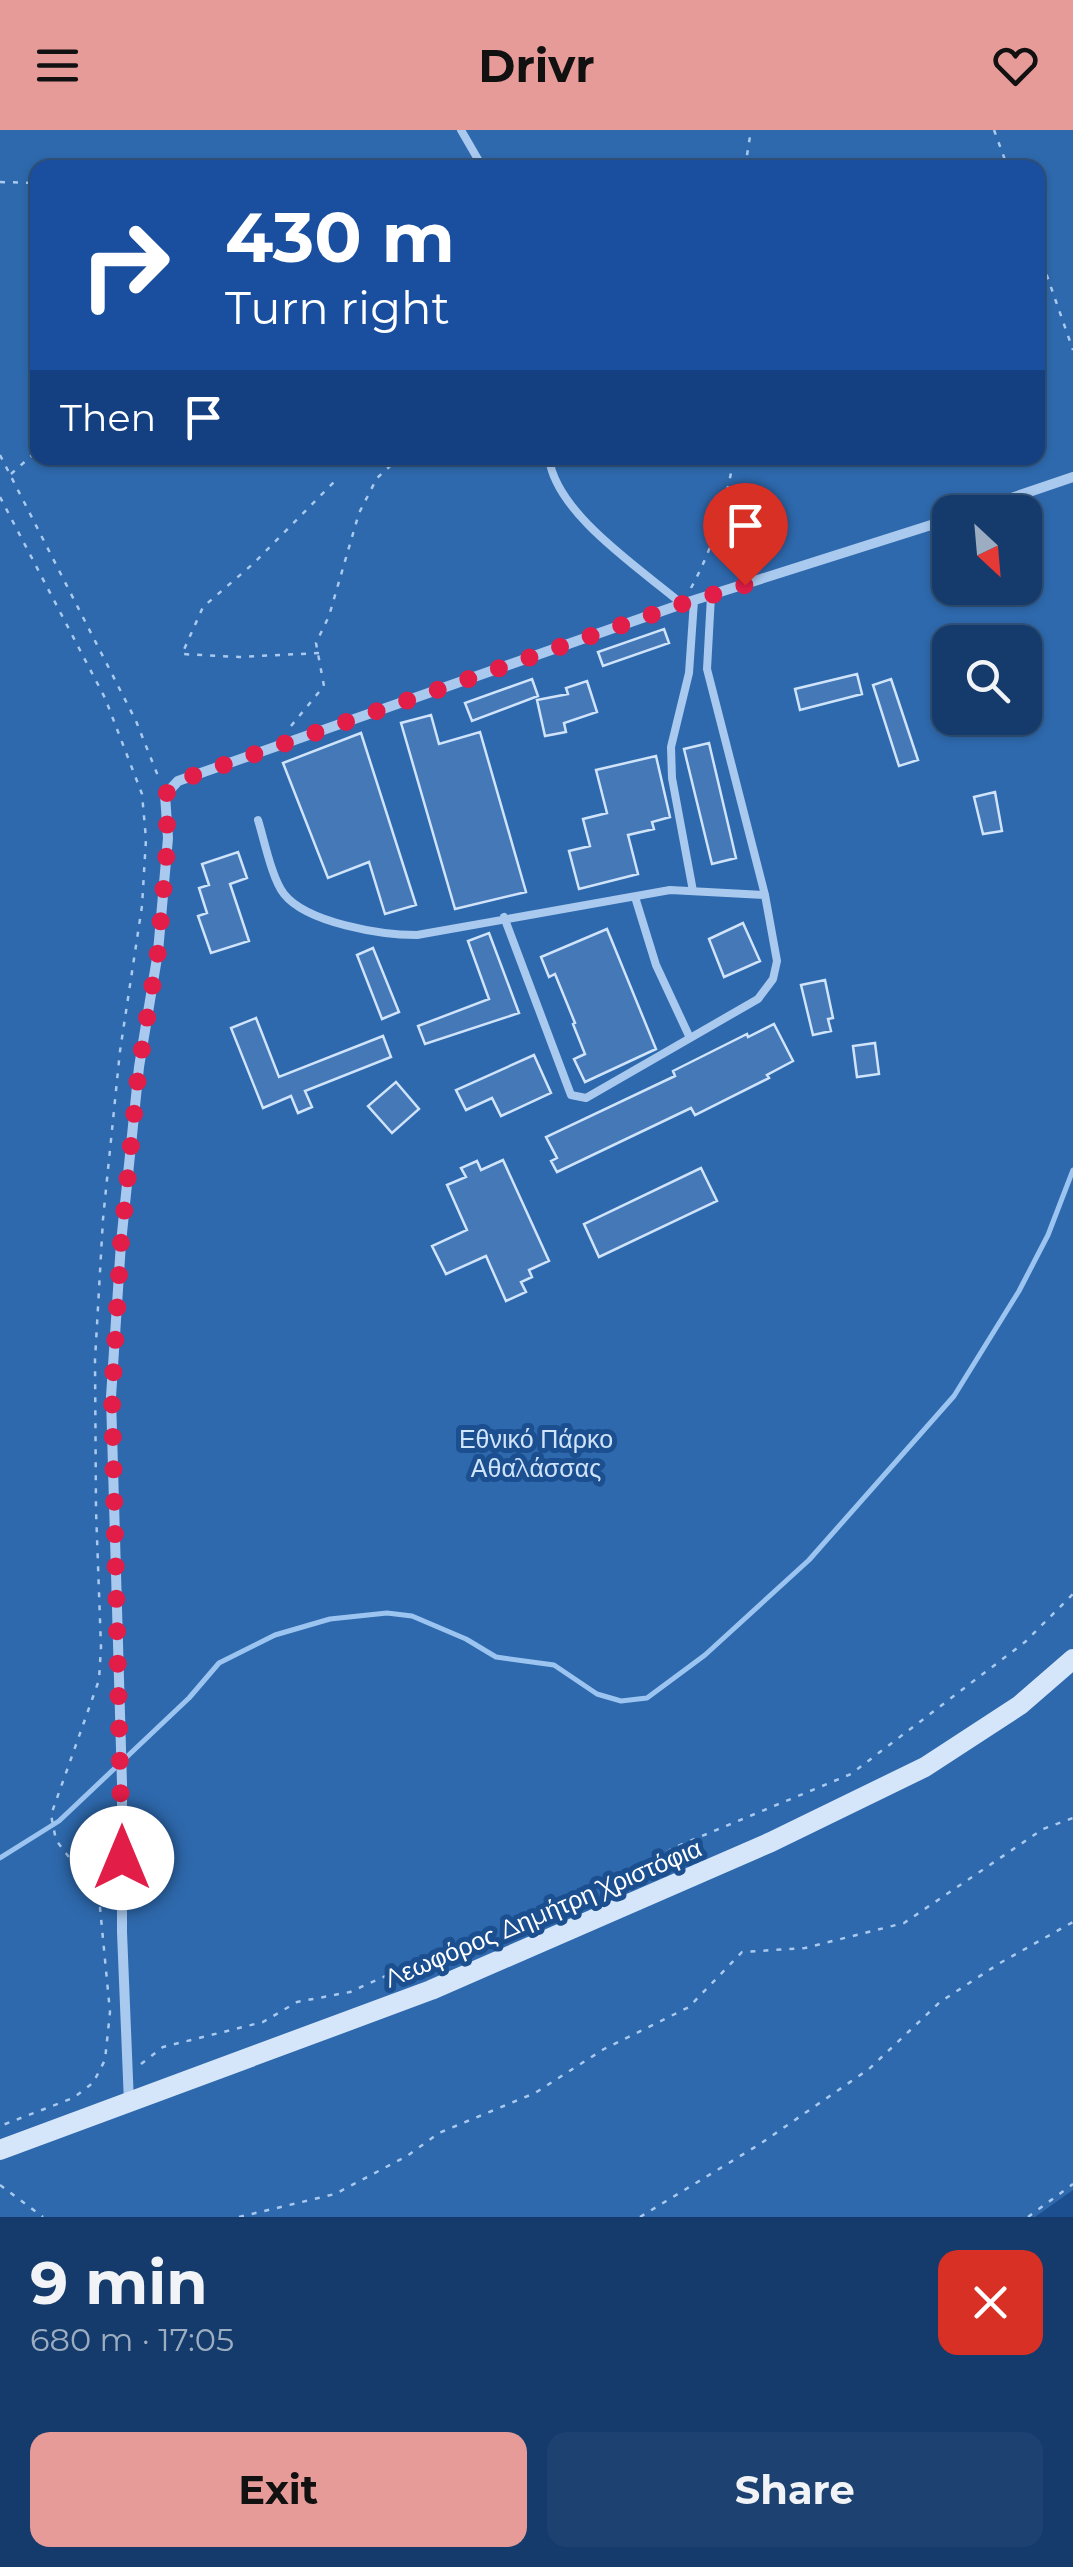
<!DOCTYPE html>
<meta charset="utf-8">
<style>
body{margin:0;font-family:Montserrat,sans-serif;background:#1d4271;color:#f1f3f6;height:100vh;display:flex;flex-direction:column;font-size:38px;white-space:nowrap}
*{box-sizing:border-box;margin:0}
p{font-size:32px;color:#9dadc1}
.icon{flex:none;width:55px;height:55px;fill:none;stroke:currentColor;stroke-width:2;stroke-linecap:round;stroke-linejoin:round}
.map{position:relative;height:2087px;overflow:hidden}
.drawer{display:flex;flex-direction:column;background:#143b6b;flex:1}
.drawer>*{flex:none}
.top-card{position:absolute;left:30px;top:30px;width:1015px;height:305px;border-radius:20px;box-shadow:0 2px 8px #0004,0 0 0 2px #33557e;background:#1a4fa0;color:#fff;overflow:hidden}
.needle{width:65px;rotate:154deg}
.fabs{position:absolute;left:932px;top:365px;display:grid;gap:20px}
.fabs a{display:grid;place-items:center;width:110px;height:110px;border-radius:20px;background:#143b6b;box-shadow:0 2px 8px #0004,0 0 0 2px #33557e;font-size:50px}
.pin{position:absolute;display:grid;place-items:center;width:85px;height:85px;color:#fff;margin:-102px -42px;border-radius:50% 50% 50% 0;rotate:-45deg;box-shadow:0 0 10px #0007}
.pin .icon{rotate:45deg}
.me{position:absolute;width:110px;margin:-55px;rotate:0deg;stroke-linejoin:round;filter:drop-shadow(0 0 8px #0008)}
.turn{display:flex;align-items:center;gap:35px;height:210px;padding:0 30px;font-size:45px}
.turn .icon{width:130px;height:130px;stroke-width:2.5}
.turn b{display:block;font-size:70px;line-height:85px}
.then{display:flex;align-items:center;height:95px;padding:0 30px;background:#0003;gap:20px;font-size:38px}
.round{display:grid;place-items:center;flex:none;width:105px;height:105px;border-radius:20px;background:#1d4271}
.summary{display:flex;align-items:center;justify-content:space-between;height:170px;padding:0 30px}
h1{font-size:60px;font-weight:700;line-height:75px}
.button{display:flex;gap:20px;margin-top:auto;padding:20px 30px}
.button a{flex:1;height:115px;border-radius:20px;background:#e69b98;color:#111;font-size:40px;font-weight:700;line-height:115px;text-align:center}
.button a+a{background:#1d4271;color:#f1f3f6}
header{display:flex;justify-content:space-between;align-items:center;height:130px;padding:0 30px;background:#e69b98;color:#111;font-size:45px;font-weight:700}
.map>svg:first-child{display:block}
.green{fill:#2e69ad;fill-rule:evenodd}
.lines{fill:none;stroke-linecap:round;stroke-linejoin:round}
.stream{stroke:#9cc4f0;stroke-width:5}
.building{fill:#4478b7;stroke:#cfe3fa;stroke-width:2.5}
.path{stroke:#a9c9ee;stroke-width:2.5;stroke-dasharray:5 8;stroke-linecap:butt}
.service{stroke:#a9c9ee;stroke-width:8}
.minor{stroke:#a9c9ee;stroke-width:10}
.secondary{stroke:#d6e6fa;stroke-width:20}
.route{stroke:#e11d48;stroke-width:18;stroke-dasharray:0 32.4}
.labels{text-anchor:middle;stroke-width:10;stroke-linejoin:round;paint-order:stroke}
.park-label{font-size:25px;fill:#cfe3fa;stroke:#1b4f8f}
.street-label{font-size:25px;fill:#fff;stroke:#1b4f8f}
</style>
<header><svg class="icon" aria-label="menu" viewBox="0 0 24 24"><path d="M4 6h16M4 12h16M4 18h16"/></svg>Drivr<svg class="icon" aria-label="heart" viewBox="0 0 24 24"><path d="M12 20l-8-8c-3-5 5-10 8-4 3-6 11-1 8 4z"/></svg></header>
<div class="map">
<svg width="1073" height="2087" viewBox="0 0 1073 2087">
<rect width="100%" height="100%" fill="#1b4f8f"/>
<path class="green" d="M0,0H1073V2060L1035,2087H0ZM38,38H1038V328H38ZM950,382H1025V458H950ZM950,512H1025V588H950Z"/>
<g class="lines">
<path class="stream" d="M0,1728L59,1691L189,1568L219,1533L275,1505L330,1489L387,1483L412,1486L466,1509L496,1527L554,1535L597,1564L621,1571L647,1568L705,1525L809,1430L954,1266L1019,1161L1048,1105L1073,1040"/>
</g>
<path class="building" d="M664,499L669,513L603,536L598,522Z
M857,544L862,564L800,580L795,559Z
M532,549L538,566L472,591L465,573Z
M891,549L918,630L899,636L873,555Z
M587,551L597,582L564,593L566,602L545,606L537,570L568,564L566,558Z
M431,585L439,614L480,602L526,762L455,779L401,593Z
M361,603L416,775L385,784L369,732L328,748L283,633Z
M709,613L736,728L712,734L684,619Z
M656,626L670,687L652,692L654,699L628,705L638,744L579,759L569,721L590,716L583,689L607,683L596,640Z
M995,662L1002,701L983,704L974,667Z
M238,722L247,748L230,754L249,811L211,823L198,786L207,783L199,758L209,755L202,734Z
M743,793L760,831L724,847L709,809Z
M607,799L656,919L585,952L574,929L585,924L573,894L575,893L555,844L549,847L541,827Z
M489,803L519,883L425,914L418,896L489,869L468,811Z
M373,818L399,882L382,889L357,825Z
M825,850L833,888L828,889L831,901L813,905L801,855Z
M256,888L279,947L383,906L391,927L305,961L312,977L298,983L291,966L263,978L231,898Z
M774,894L793,931L767,945L769,948L695,985L691,978L557,1042L551,1031L557,1028L546,1007L675,946L673,941L747,904L748,907Z
M875,913L879,944L857,947L853,916Z
M534,925L551,963L501,986L492,968L466,980L456,960Z
M396,952L419,979L392,1003L368,976Z
M503,1030L549,1131L529,1140L532,1147L521,1152L526,1162L506,1171L486,1126L446,1144L432,1116L467,1100L447,1055L466,1047L461,1038L477,1031L481,1040Z
M701,1038L717,1071L599,1127L584,1094Z"/>
<g class="lines">
<path class="path" d="M994,0L1008,38
M745,38L751,0
M0,52L38,53
M1038,120L1073,220
M0,325L136,591L160,651
M11,344L38,320
M0,367L105,568L142,664L146,709L142,776L120,921L103,1089L95,1230L96,1380L101,1517L99,1550L51,1685L56,1710L99,1767L110,1882L105,1930L93,1953L73,1968L0,1996
M691,458C714,416 725,375 734,328
M319,523L239,527L182,524L203,477L254,433L334,352
M291,596L324,556L316,513L329,486L359,383L377,348L399,328
M141,1934L163,1917L263,1892L297,1872L350,1862L434,1824L598,1766L673,1718L851,1644L1025,1512L1073,1464
M0,2055L43,2087
M239,2087L335,2064L407,2026L439,2003L535,1963L604,1919L689,1877L742,1822L805,1818L904,1793L1043,1699L1073,1688
M640,2087L760,2014L869,1939L940,1872L1000,1833L1073,1792
M1028,2087L1073,2054"/>
<path class="service" d="M461,0L483,38
M549,328C556,384 641,439 682,474
M258,690C264,709 272,749 284,764C307,793 381,805 417,805L670,760L765,765
M693,761L672,648L671,617L689,543L694,471
M635,767L656,835L690,908
M504,787L571,965L586,968L758,869L773,849L777,831L765,765L707,539L711,466"/>
<path class="minor" d="M970,382L1073,347
M129,1973L122,1802V1654L111,1267L121,1113L139,937L158,822L168,708L165,665L178,651L682,474L950,389"/>
<path class="secondary" d="M0,2020L431,1860L771,1712L925,1637L1020,1575L1073,1529"/>
</g>
<g class="lines">
<path class="route" d="M122,1728L112,1267L121,1113L139,937L158,822L168,708L165,665L178,651L682,474L745,455"/>
</g>
<g class="labels">
<g class="park-label">
<text x="536" y="1318">Εθνικό Πάρκο<tspan x="536" dy="29">Αθαλάσσας</tspan></text>
</g>
<g class="street-label">
<text transform="translate(543 1783) rotate(-23)" y="9">Λεωφόρος Δημήτρη Χριστόφια</text>
</g>
</g>
</svg>
<div class="fabs">
<a><svg class="needle" viewBox="-14 -14 28 28"><path d="M0-13l5 13h-10z" fill="#e53935"/><path d="M0 13l5-13h-10z" fill="#9dadc1"/></svg></a>
<a><svg class="icon" aria-label="search" viewBox="0 0 24 24"><circle cx="10" cy="10" r="6"/><path d="M15 15l6 6"/></svg></a>
</div>
<div class="pin" style="left:745px;top:455px;background:#d93025"><svg class="icon" aria-label="arrive" viewBox="0 0 24 24"><path d="M6 21V4h12l-3 4 3 4H6"/></svg></div>
<svg class="me" style="left:122px;top:1728px" viewBox="-20 -20 40 40"><circle r="19" fill="#fff"/><path d="M0-13L10 11 0 6-10 11z" fill="#e11d48"/></svg>
<div class="top-card">
<div class="turn"><svg class="icon" aria-label="right" viewBox="0 0 24 24"><path d="M7 20v-9h11M14 6l5 5-5 5"/></svg><div><b>430 m</b>Turn right</div></div>
<div class="then">Then<svg class="icon" aria-label="arrive" viewBox="0 0 24 24"><path d="M6 21V4h12l-3 4 3 4H6"/></svg></div>
</div>
</div>
<section class="drawer">
<div class="summary"><div><h1>9 min</h1><p>680 m · 17:05</p></div><a class="round" style="background:#d93025;color:#fff"><svg class="icon" aria-label="close" viewBox="0 0 24 24"><path d="M6 6l12 12M18 6L6 18"/></svg></a></div>
<div class="button"><a>Exit</a><a>Share</a></div>
</section>
